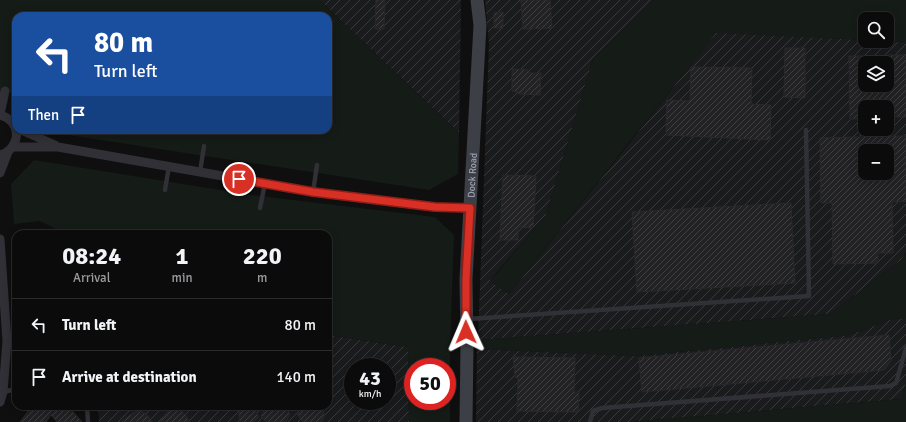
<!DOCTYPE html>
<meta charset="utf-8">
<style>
body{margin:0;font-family:Signika,sans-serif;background:#141415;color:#f1f3f6;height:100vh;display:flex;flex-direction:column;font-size:15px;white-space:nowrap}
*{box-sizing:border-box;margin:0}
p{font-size:13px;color:#9a9b9d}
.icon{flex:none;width:22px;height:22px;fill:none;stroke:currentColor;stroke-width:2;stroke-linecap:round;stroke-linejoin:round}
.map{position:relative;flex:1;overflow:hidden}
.side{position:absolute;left:12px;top:230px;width:320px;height:180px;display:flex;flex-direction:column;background:#0b0b0c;border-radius:12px;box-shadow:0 2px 10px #0003,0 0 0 1px #2b2b2d}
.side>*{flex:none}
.banner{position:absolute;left:12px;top:12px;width:320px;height:122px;border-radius:12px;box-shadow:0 2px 10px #0003,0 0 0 1px #2b2b2d;background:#1a4fa0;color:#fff;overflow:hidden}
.tools{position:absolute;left:858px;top:12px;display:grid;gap:8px}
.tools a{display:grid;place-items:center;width:36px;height:36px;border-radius:8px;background:#0b0b0c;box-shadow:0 2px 10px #0003,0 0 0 1px #2b2b2d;font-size:20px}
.speed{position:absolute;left:344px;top:358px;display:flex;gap:8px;font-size:20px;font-weight:700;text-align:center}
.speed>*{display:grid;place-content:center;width:52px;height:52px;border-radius:50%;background:#0b0b0c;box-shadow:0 2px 10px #0003,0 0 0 1px #2b2b2d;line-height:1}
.speed small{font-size:10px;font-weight:400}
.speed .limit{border:6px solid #d22;background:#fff;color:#111}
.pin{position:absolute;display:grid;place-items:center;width:34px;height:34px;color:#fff;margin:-17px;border:2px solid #fff;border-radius:50%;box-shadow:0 1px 4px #0007}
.me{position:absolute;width:44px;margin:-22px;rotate:359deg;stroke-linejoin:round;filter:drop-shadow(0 0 3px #0008)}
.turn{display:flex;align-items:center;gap:14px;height:84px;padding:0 16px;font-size:18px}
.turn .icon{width:52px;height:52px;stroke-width:2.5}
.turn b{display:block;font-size:28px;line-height:34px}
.then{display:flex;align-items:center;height:38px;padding:0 16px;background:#0003;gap:8px;font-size:15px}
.eta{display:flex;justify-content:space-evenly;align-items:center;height:68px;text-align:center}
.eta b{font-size:24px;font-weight:700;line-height:28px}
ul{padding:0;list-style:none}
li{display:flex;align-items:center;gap:12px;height:52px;padding:0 16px;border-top:1px solid #2b2b2d}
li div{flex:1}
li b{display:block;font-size:15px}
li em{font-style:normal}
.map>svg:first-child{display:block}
.industrial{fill:url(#industrial-furrows);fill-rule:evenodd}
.grass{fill:#151b16;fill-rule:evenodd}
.building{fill:url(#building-hatch);stroke:#29292d;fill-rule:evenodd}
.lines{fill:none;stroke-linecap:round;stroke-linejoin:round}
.service{stroke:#303036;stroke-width:4.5}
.minor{stroke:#303036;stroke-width:9}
.secondary{stroke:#3d3f46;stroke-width:13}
.route-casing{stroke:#8d1f18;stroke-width:10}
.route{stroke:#d93025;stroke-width:7}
.labels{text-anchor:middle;stroke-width:4;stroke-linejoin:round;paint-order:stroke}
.street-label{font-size:10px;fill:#9ea3b3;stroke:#0a0a0b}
</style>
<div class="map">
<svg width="906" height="422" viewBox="0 0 906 422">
<defs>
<pattern id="industrial-furrows" width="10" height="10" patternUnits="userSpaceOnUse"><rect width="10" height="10" fill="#1a1b1d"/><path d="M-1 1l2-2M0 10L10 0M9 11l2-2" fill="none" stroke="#38393b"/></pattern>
<pattern id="building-hatch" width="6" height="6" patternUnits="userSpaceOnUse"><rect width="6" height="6" fill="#222225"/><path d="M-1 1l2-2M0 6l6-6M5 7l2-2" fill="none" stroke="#3f3f42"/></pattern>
</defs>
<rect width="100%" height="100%" fill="#0f0f10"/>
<path class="industrial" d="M319,0H461L459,133Z
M485,0H654L593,59L546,215L490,280L509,294L632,140L716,32L865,40V41L906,42V253L901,260L830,314L478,340L489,44ZM865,63H887V85H865ZM865,107H887V129H865ZM865,151H887V173H865Z
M906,318V383L901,399L630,422H476L477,349L636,356L849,335L892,319Z
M328,335L408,347L409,422H99L98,406H328ZM353,367H387V401H353Z"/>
<path class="grass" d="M0,0H319L459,133L458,174L429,190L48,132L45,130H328V16H16V94L0,90Z
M654,0H906V42L885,41H887V19H865V40L716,33L509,294L490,281L546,215L593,59Z
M34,160L251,195L435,217L454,235L450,346V422H409L408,347L328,335V234H65L40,221L14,224L11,184ZM413,367H447V401H413Z
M906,253V318L892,319L849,335L636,356L477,349L478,340L830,314L901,260Z
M906,383V422H630L901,399Z"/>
<path class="building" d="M376,0H385L384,29H375Z
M521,0H550L552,28L523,29Z
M503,12V28H494V13Z
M785,48H805V98L784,97Z
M887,55H906V117H887V107H865V119H850L849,56H865V85H887Z
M691,67L752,68L751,104L771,105L770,140L666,135L667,100L690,101Z
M512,69L529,70V73H541L540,95L518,94L519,92L512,91Z
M860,129H882V136H906V201L892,202L893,253H878V263L833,264L832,203H821L820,138L860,137ZM865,151H887V173H865Z
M503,175L536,176L533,228L518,227V240H500Z
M791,203L795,283L637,292L632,212Z
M889,335L891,361L884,370L642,392L639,358Z
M513,357L575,358L574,392H579L578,412L517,411L518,378L515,377Z
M32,406H68L82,422H57L51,415L46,422H20Z
M248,406L253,408L259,417L253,422H241L239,419V412L243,407Z
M267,406H284L290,414L286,422H266L261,416Z
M303,406H323L324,413V418L321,422H303L297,414Z
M174,409L179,410L183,412L190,422H160L166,413L170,410Z
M138,411L143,412L147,415L152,422H121L133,413Z"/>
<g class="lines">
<path class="service" d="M200,172L204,146
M165,190L169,166
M313,192L317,165
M260,208L265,183
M468,319L809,296L806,130
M3,392L16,389
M87,406L88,422
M590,422L593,411L602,408L890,386L896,383L906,348"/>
<path class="minor" d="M0,114L5,91
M0,115C4,116 8,118 11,121C22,133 15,151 0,155
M21,130L55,145
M13,147H58L313,192L435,207L470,208
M0,173L8,152
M0,239L7,341L3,392L0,402"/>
<path class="secondary" id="s1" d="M466,422L467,344L466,279L480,25L477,0"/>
</g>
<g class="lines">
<defs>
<path id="route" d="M239,179L313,192L435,207L470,208L466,279V332"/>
</defs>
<use href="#route" class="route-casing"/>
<use href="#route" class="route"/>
</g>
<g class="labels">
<g class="street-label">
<text dy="4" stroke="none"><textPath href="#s1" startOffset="247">Dock Road</textPath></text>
</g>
</g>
</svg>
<div class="tools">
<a><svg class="icon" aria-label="search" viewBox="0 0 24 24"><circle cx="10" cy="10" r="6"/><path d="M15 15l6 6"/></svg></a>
<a><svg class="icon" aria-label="layers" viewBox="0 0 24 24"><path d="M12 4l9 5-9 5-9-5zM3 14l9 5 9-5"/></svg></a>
<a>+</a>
<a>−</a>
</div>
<div class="speed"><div>43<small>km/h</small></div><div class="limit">50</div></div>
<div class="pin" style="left:239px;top:179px;background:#d93025"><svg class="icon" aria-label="arrive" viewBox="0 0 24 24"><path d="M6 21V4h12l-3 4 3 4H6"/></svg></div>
<svg class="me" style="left:466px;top:332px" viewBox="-20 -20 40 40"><path d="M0-17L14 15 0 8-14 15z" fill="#d93025" stroke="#fff" stroke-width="4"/></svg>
<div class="banner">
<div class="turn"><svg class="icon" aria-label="left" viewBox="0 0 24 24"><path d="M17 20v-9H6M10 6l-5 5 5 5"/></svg><div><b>80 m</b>Turn left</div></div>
<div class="then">Then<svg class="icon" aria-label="arrive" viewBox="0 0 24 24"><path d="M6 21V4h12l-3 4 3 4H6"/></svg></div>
</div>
<section class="side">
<div class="eta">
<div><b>08:24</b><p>Arrival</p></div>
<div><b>1</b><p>min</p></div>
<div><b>220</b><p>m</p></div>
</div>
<ul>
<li><svg class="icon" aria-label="left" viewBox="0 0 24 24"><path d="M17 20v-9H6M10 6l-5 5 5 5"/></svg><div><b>Turn left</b></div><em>80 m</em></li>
<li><svg class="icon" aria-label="arrive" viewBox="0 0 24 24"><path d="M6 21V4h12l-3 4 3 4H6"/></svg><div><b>Arrive at destination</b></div><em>140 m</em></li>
</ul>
</section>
</div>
